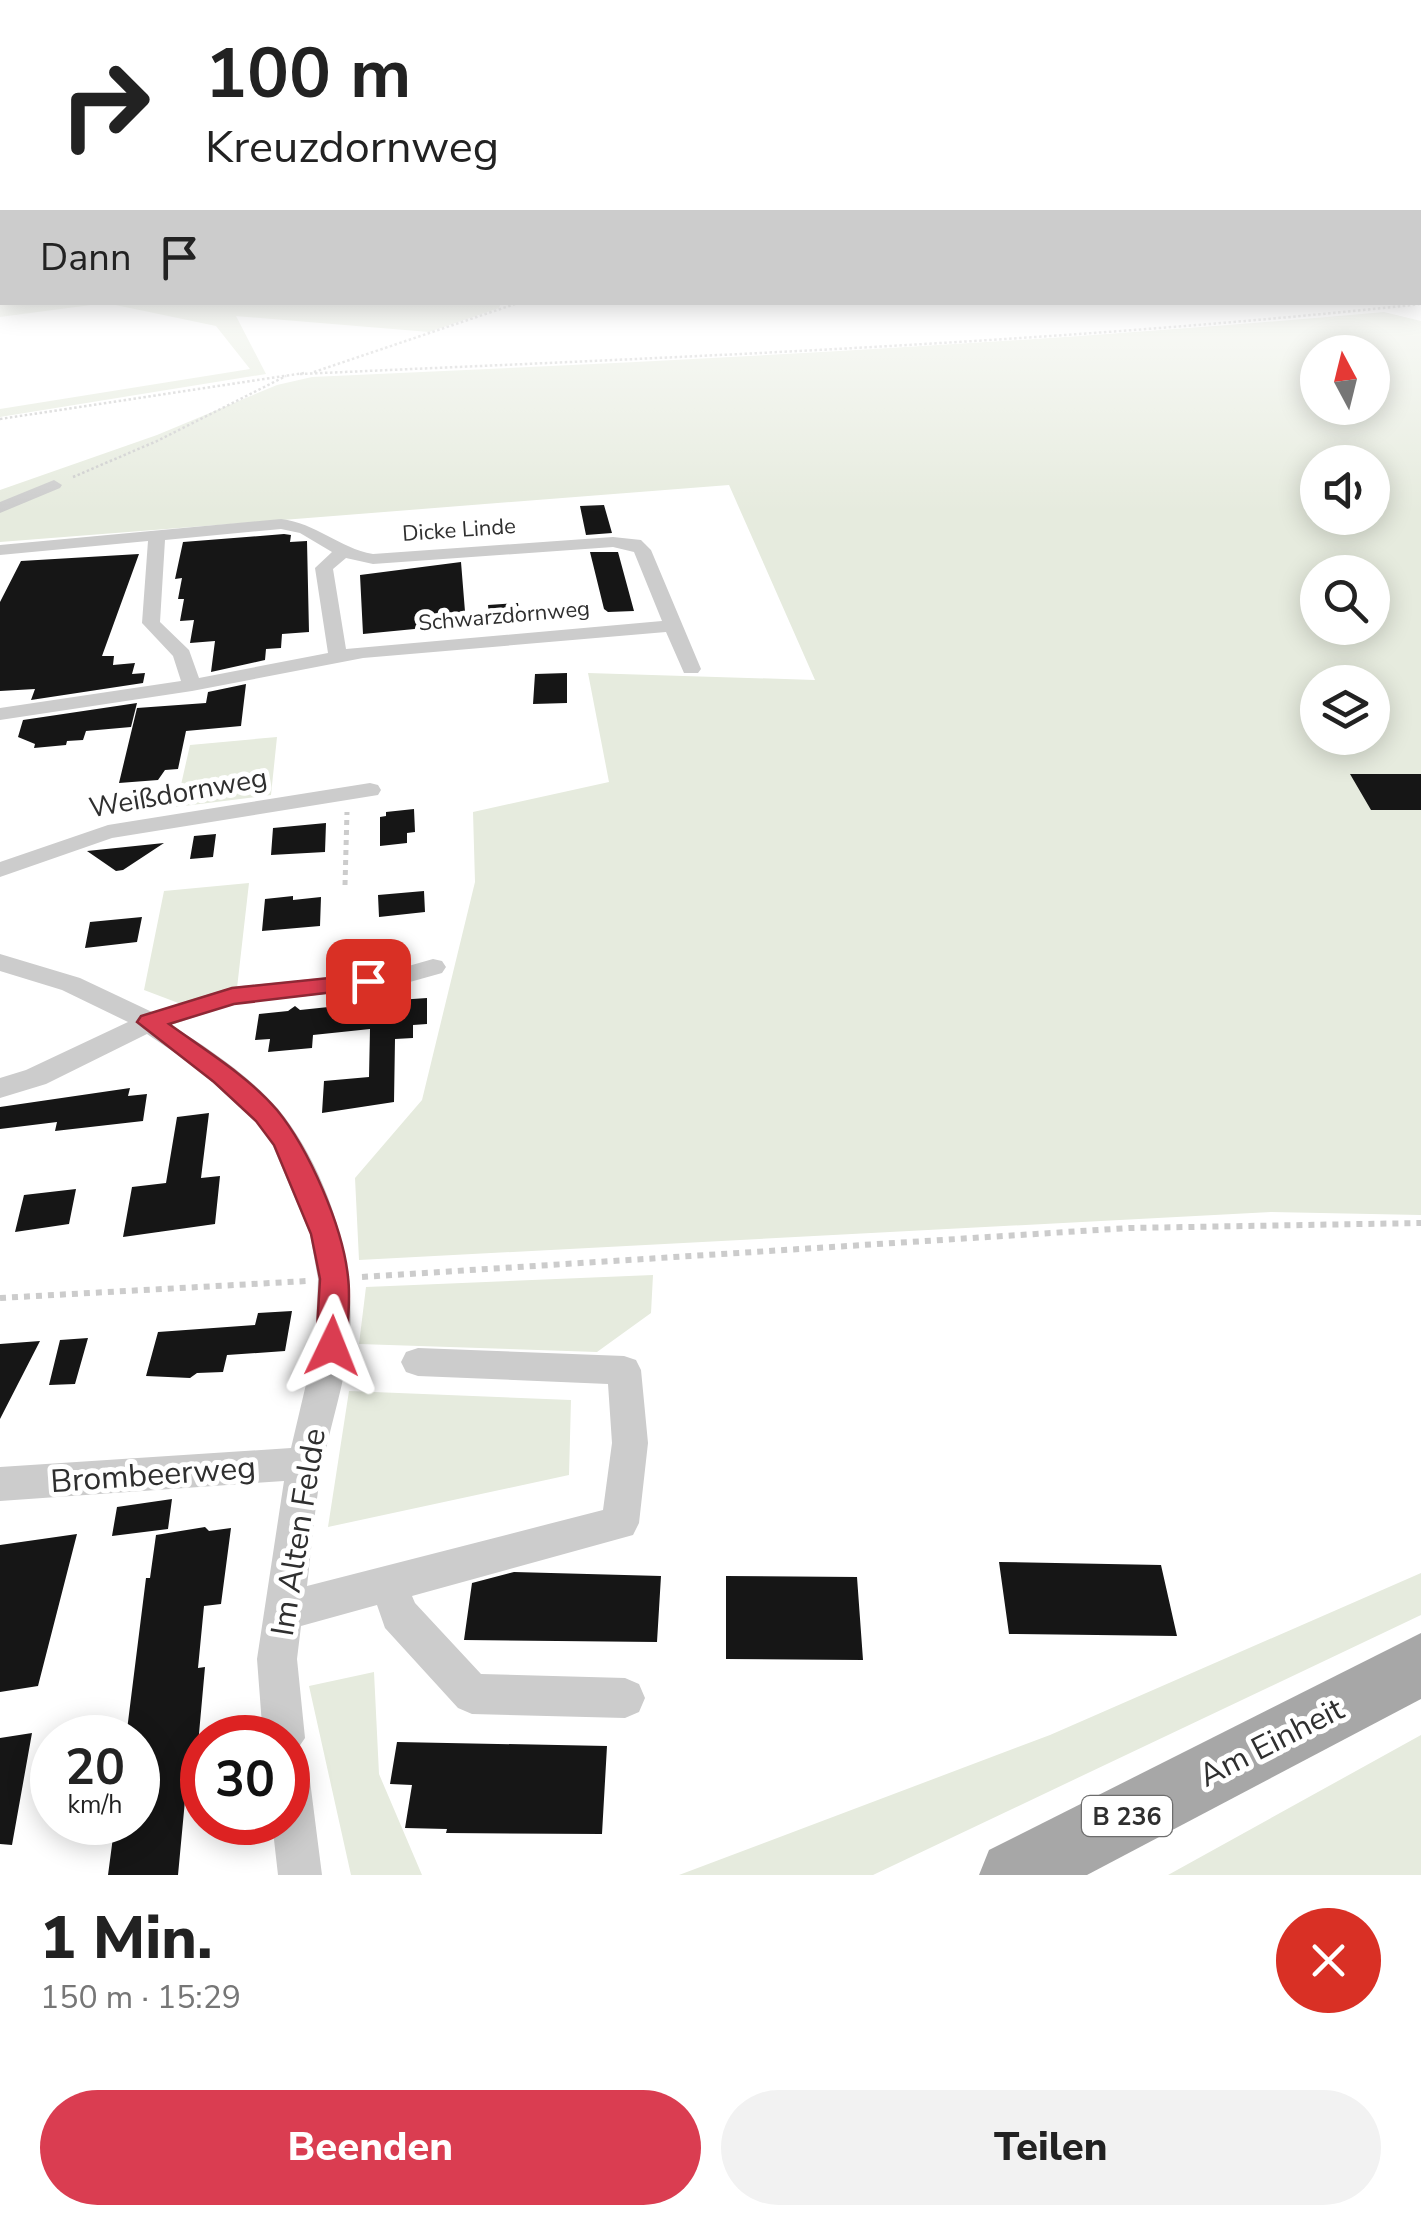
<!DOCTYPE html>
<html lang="de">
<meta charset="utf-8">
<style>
body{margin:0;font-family:"Nunito Sans",sans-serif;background:#f2f2f2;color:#222;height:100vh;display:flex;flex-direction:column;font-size:38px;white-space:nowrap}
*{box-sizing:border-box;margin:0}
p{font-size:32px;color:#767676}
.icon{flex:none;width:55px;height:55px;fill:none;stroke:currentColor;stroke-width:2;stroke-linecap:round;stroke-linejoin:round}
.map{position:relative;height:1875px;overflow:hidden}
.panel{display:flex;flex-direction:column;background:#fff;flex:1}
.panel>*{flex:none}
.banner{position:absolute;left:0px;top:0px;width:1422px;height:305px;box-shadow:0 5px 25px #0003;background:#fff;color:#222;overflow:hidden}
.needle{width:65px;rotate:353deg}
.fabs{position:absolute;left:1300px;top:335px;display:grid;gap:20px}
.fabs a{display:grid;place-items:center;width:90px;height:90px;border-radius:50%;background:#fff;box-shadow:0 5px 25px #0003;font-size:50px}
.speed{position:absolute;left:30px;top:1715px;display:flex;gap:20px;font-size:50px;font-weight:700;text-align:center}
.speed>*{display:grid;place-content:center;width:130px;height:130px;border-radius:50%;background:#fff;box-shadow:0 5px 25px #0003;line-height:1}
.speed small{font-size:25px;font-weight:400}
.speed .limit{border:15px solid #d22;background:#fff;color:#111}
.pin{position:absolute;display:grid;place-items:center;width:85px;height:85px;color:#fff;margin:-42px;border-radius:20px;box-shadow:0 5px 15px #0006}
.me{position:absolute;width:110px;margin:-55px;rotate:2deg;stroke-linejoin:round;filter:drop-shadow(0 0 8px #0008)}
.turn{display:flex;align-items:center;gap:35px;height:210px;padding:0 40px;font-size:45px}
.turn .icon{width:130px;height:130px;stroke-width:2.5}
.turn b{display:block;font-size:70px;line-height:85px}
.then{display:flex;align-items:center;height:95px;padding:0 40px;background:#0003;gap:20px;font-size:38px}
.round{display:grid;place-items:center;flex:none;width:105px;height:105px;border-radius:52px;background:#f2f2f2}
.summary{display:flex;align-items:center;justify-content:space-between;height:170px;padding:0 40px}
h1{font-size:60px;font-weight:800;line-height:75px}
.primary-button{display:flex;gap:20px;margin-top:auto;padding:20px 40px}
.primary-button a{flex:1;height:115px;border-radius:60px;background:#da3d51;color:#fff;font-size:40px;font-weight:800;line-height:115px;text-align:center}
.primary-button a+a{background:#f2f2f2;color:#222}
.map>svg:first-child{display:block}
.green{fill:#e6ebde;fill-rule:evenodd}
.building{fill:#161616}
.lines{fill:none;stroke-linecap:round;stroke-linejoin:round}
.path-far2{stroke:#ccc;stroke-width:2.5;stroke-dasharray:2.5 2.5;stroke-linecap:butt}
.path-far1{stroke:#ccc;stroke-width:5;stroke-dasharray:5 5;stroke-linecap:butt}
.path{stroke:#ccc;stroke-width:6;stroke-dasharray:6 6;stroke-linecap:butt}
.minor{fill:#ccc;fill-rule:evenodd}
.primary{fill:#a7a7a7;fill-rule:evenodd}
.route{fill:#da3d51;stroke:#8e2835;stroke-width:2.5}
.labels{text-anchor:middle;stroke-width:10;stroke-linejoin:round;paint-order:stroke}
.far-street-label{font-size:22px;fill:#2f2f2f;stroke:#fff}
.shield{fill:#fff;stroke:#6d6d6d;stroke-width:2.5}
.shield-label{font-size:25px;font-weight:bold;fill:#2f2f2f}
.street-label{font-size:28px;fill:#2f2f2f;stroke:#fff}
.near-street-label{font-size:32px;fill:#2f2f2f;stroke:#fff}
</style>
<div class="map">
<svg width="1421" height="1875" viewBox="0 0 1421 1875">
<rect width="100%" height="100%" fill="#fff"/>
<path class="green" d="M0,249L2,302L501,303L499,308L429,332L236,316L266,374L0,417V409L250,369L216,326L106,303L0,317Z
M1384,312L1421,321V1215L1271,1212L359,1260L355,1178L422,1100L475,882L473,812L609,782L588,673L815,680L729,485L0,542V490L157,435L277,385L312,377C670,361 1027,344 1384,312ZM1318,352H1372V408H1318ZM1318,462H1372V518H1318ZM1318,572H1372V628H1318ZM1318,682H1372V738H1318Z
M277,737L271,795L176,807L190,745Z
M249,883L237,988L181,1004L144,990L164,891Z
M653,1275L651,1313L597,1352L359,1344L366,1287Z
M349,1391L571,1400L569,1475L328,1527Z
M1421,1573V1615L873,1875H679L1050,1735Z
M374,1672L379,1774L422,1875H351L309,1686Z
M1421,1735V1875H1168Z"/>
<path class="building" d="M604,505L612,533L586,535L580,506Z
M284,534L291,535L290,542L307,541L309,632L282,634L281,648L266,649L265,660L211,672L215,641L190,643L194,620L180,621L184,599H178L182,578L175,579L183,542Z
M590,552H618L634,611L608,612L604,609Z
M139,554L102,656H114L113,665L135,663L132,674L145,673L143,683L31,700L35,689L0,691V602L21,561Z
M461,562L466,624L363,634L360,575Z
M518,603L521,625L490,627L488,605Z
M567,673V703L533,704L535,674Z
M246,684L241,726L186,731L178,769L165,770L158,780L119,783L137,708L206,703L208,692Z
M137,703L131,727L86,731L83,740L67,741L66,745L34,748L35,744L18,737L23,720Z
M1350,774H1421V810H1371Z
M414,809L415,832L407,833V843L380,846V817L386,816V812Z
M326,823L325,852L271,855L273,828Z
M216,834L213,857L190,859L194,836Z
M164,843L123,870L116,871L87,851Z
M424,891L425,912L379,917L378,895Z
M293,896V900L321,897L320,926L262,931L265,899Z
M142,917L137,942L85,948L90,922Z
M392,997L398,1000L427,998V1024L413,1025V1038L395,1039L394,1102L322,1113L324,1081L369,1077L370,1029L313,1035L312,1048L268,1052L270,1039L255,1040L259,1014L288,1011L295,1006L300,1010L386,1001Z
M130,1088L128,1096L147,1094L143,1121L55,1131L57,1122L0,1129V1107Z
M209,1113L201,1178L220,1176L215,1224L123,1237L132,1187L166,1183L177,1117Z
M76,1189L69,1224L15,1232L24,1195Z
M292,1311L285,1351L227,1355L223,1372L197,1373L190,1378L146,1376L158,1332L255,1325L258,1313Z
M88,1338L75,1384L49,1385L60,1340Z
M40,1341L0,1419V1344Z
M172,1499L168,1529L112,1536L117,1507Z
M205,1527L209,1531L231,1528L221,1604L204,1606L198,1668L205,1667L195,1778L187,1779L178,1875H108L115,1822H138V1738H126L146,1578H150L156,1535Z
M77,1534L38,1686L0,1692V1545Z
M999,1562L1161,1565L1177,1636L1009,1634Z
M514,1572L661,1576L657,1642L464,1640L472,1583Z
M726,1576L857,1577L863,1660L726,1659Z
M32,1733L12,1845L0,1844V1738Z
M397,1742L607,1746L602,1834L446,1833L447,1829L405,1828L412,1785L390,1784Z"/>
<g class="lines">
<path class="path-far2" d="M314,372L521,302
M300,374C674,357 1049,344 1421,304
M0,419L304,373
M73,477L157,441L286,376"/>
<path class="path-far1" d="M345,885L347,812"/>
<path class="path" d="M362,1277L1129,1228L1421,1223
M0,1298L307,1281"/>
<path class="minor" d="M54,480L62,485L60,488L0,513V502Z
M281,519C316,523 339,548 373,554L613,537L641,540L651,550L701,669L698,673H684L666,632L363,658L192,691L0,720V708L181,681L173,656L142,623L148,541L0,555V545ZM281,529L300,533L332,552L315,568L328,653L199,678L189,650L160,622L165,540ZM613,547L634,552L662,621L346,649L333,569L346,558L373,564Z
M370,783L378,785L381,790L378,795L112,838L0,877V862L108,825Z
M0,954L80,978L152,1012L232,987L391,971L433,959L442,961L446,967L442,973L392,987L234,1004L171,1025C208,1048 250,1076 279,1110C329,1172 358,1266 349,1346C344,1383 332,1421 324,1458C315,1500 312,1544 307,1586L603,1510L612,1443L608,1384L418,1376L406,1372L401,1362L406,1352L418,1348L624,1356L636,1360L641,1370L648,1443L639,1523L633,1535L412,1596L415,1603L481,1674L625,1678L639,1684L645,1698L639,1712L625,1718L472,1714L458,1708L385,1628L377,1605L301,1626L297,1659L305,1738L294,1754L303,1758L309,1773L322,1875H278L272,1822H288V1738H263L257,1659L284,1481L0,1501V1467L291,1448L315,1346L318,1279L310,1234L273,1146L256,1121L193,1065L147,1034L46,1084L0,1098V1078L26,1070L128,1022L62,990L0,971Z"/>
<path class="primary" d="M1421,1633V1699L1087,1875H979L989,1850Z"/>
</g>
<linearGradient id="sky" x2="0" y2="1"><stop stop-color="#9cc5e9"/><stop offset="0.49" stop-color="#fff"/><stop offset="1" stop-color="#fff" stop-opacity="0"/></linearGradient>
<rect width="1421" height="512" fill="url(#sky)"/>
<path class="route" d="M368,974L380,981L376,987L234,1004L169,1024C205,1050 248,1076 277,1110C309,1149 343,1227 348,1277C351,1300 347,1324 347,1346L342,1355L332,1359L321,1355L316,1346L320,1279L311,1234L274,1145L256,1121L214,1082L137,1022L141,1016L232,988Z"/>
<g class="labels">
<g class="far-street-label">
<text transform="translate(459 529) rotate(-4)" y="8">Dicke Linde</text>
<text transform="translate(504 615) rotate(-5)" y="8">Schwarzdornweg</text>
</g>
<rect class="shield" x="1082" y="1796" width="90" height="40" rx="8"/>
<g class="shield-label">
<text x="1127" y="1825">B 236</text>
</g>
<g class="street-label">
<text transform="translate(178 792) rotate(-10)" y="10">Weißdornweg</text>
</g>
<g class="near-street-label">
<text transform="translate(153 1474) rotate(-4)" y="11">Brombeerweg</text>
<text transform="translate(298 1532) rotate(-81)" y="11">Im Alten Felde</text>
<text transform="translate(1271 1742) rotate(-27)" y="11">Am Einheit</text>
</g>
</g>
</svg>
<div class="fabs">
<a><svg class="needle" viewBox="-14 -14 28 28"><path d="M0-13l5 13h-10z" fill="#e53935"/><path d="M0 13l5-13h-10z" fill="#767676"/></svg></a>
<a><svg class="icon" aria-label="sound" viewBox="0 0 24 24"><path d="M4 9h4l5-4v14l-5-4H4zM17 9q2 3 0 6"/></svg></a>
<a><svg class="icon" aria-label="search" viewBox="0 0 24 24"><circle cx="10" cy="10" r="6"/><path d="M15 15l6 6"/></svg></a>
<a><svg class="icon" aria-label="layers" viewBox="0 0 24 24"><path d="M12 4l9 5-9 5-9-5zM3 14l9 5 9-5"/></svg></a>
</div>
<div class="speed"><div>20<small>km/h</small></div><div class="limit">30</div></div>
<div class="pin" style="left:368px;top:981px;background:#d93025"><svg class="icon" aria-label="arrive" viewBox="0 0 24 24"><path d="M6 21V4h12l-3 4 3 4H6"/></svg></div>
<svg class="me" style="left:332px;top:1346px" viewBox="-20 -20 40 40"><path d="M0-17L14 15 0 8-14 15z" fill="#da3d51" stroke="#fff" stroke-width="4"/></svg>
<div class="banner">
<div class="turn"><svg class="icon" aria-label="right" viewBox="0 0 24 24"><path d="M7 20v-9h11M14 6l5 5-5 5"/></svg><div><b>100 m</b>Kreuzdornweg</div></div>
<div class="then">Dann<svg class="icon" aria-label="arrive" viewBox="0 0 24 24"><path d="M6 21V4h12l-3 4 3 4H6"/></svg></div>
</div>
</div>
<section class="panel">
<div class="summary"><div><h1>1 Min.</h1><p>150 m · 15:29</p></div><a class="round" style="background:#d93025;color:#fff"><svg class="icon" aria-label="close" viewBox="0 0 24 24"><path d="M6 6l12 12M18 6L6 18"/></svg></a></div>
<div class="primary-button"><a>Beenden</a><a>Teilen</a></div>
</section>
